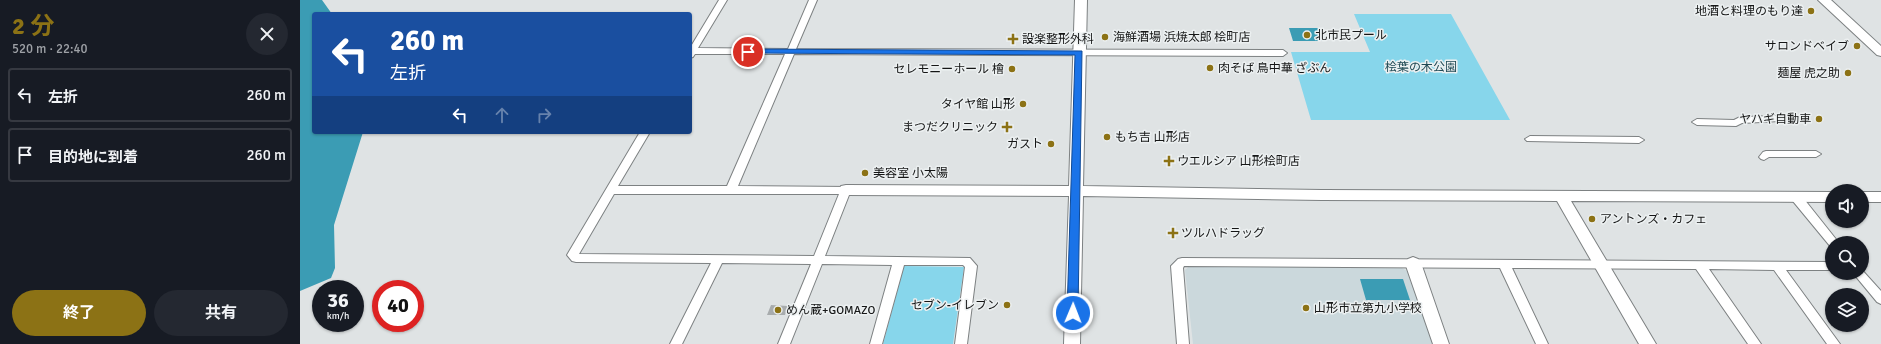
<!DOCTYPE html>
<html lang="ja">
<meta charset="utf-8">
<style>
body{margin:0;font-family:Signika,"Noto Sans JP",sans-serif;background:#242831;color:#f1f3f6;height:100vh;display:flex;flex-direction:column;font-size:15px;white-space:nowrap}
*{box-sizing:border-box;margin:0}
p{font-size:13px;color:#9ea1a6}
.icon{flex:none;width:22px;height:22px;fill:none;stroke:currentColor;stroke-width:2;stroke-linecap:round;stroke-linejoin:round}
.map{position:relative;flex:1;overflow:hidden}
.sheet{display:flex;flex-direction:column;background:#171b24;width:300px}
.sheet>*{flex:none}
.guide{position:absolute;left:12px;top:12px;width:380px;height:122px;border-radius:4px;box-shadow:0 1px 3px #0004;background:#1a4fa0;color:#fff;overflow:hidden}
.tools{position:absolute;left:1525px;top:184px;display:grid;gap:8px}
.tools a{display:grid;place-items:center;width:44px;height:44px;border-radius:50%;background:#171b24;box-shadow:0 1px 3px #0004;font-size:20px}
.speed{position:absolute;left:12px;top:280px;display:flex;gap:8px;font-size:20px;font-weight:700;text-align:center}
.speed>*{display:grid;place-content:center;width:52px;height:52px;border-radius:50%;background:#171b24;box-shadow:0 1px 3px #0004;line-height:1}
.speed small{font-size:10px;font-weight:400}
.speed .limit{border:6px solid #d22;background:#fff;color:#111}
.pin{position:absolute;display:grid;place-items:center;width:34px;height:34px;color:#fff;margin:-17px;border:2px solid #fff;border-radius:50%;box-shadow:0 1px 4px #0007}
.me{position:absolute;width:44px;margin:-22px;rotate:1deg;stroke-linejoin:round;filter:drop-shadow(0 0 3px #0008)}
.turn{display:flex;align-items:center;gap:14px;height:84px;padding:0 12px;font-size:18px}
.turn .icon{width:52px;height:52px;stroke-width:2.5}
.turn b{display:block;font-size:28px;line-height:34px}
.lanes{display:flex;align-items:center;height:38px;padding:0 12px;background:#0003;justify-content:center;gap:20px;direction:ltr}
.lanes .off{opacity:.35}
.round{display:grid;place-items:center;flex:none;width:42px;height:42px;border-radius:21px;background:#242831}
.head{display:flex;align-items:center;justify-content:space-between;height:68px;padding:0 12px}
h1{font-size:24px;font-weight:700;line-height:30px;color:#8c7215}
.button{display:flex;gap:8px;margin-top:auto;padding:8px 12px}
.button a{flex:1;height:46px;border-radius:24px;background:#8c7215;color:#fff;font-size:16px;font-weight:700;line-height:46px;text-align:center}
.button a+a{background:#242831;color:#f1f3f6}
ul{padding:0;list-style:none}
li{display:flex;align-items:center;gap:12px;height:54px;margin:0 8px 6px;padding:0 4px;border:2px solid #363941;border-radius:4px}
li div{flex:1}
li b{display:block;font-size:15px}
li em{font-style:normal}
main{display:flex;flex:1;min-height:0}
.map>svg:first-child{display:block}
.built{fill:#cbd8dc}
.green{fill:#87d6eb}
.water{fill:#3b9cb4}
.building{fill:#a8acad}
.lines{fill:none;stroke-linecap:round;stroke-linejoin:round}
.street-casing{stroke:#7d8182;stroke-width:2}
.secondary-casing{stroke:#7d8182;stroke-width:2}
.street{fill:#fff;fill-rule:evenodd}
.secondary{fill:#fff;fill-rule:evenodd}
.route{fill:#1a73e8;stroke:#114b97}
.poi-dot{fill:#8c7215;stroke:#ecf0f1;stroke-width:1.5}
.labels{text-anchor:middle;stroke-width:3;stroke-linejoin:round;paint-order:stroke}
.poi-label{font-size:12px;fill:#151616;stroke:#ecf0f1;text-anchor:start}
.park-label{font-size:12px;fill:#1f4954;stroke:#ecf0f1}
</style>
<main>
<section class="sheet">
<div class="head"><div><h1>2 分</h1><p>520 m · 22:40</p></div><a class="round"><svg class="icon" aria-label="close" viewBox="0 0 24 24"><path d="M6 6l12 12M18 6L6 18"/></svg></a></div>
<ul>
<li><svg class="icon" aria-label="left" viewBox="0 0 24 24"><path d="M17 20v-9H6M10 6l-5 5 5 5"/></svg><div><b>左折</b></div><em>260 m</em></li>
<li><svg class="icon" aria-label="arrive" viewBox="0 0 24 24"><path d="M6 21V4h12l-3 4 3 4H6"/></svg><div><b>目的地に到着</b></div><em>260 m</em></li>
</ul>
<div class="button"><a>終了</a><a>共有</a></div>
</section>
<div class="map">
<svg width="1581" height="344" viewBox="0 0 1581 344">
<rect width="100%" height="100%" fill="#dfe3e4"/>
<path class="built" d="M892,264L1100,267L1109,272L1135,344H893L885,270Z"/>
<path class="green" d="M1054,14H1151L1210,120H1011L991,52H1070Z
M604,266L664,267L653,344H583Z"/>
<path class="water" d="M0,0H22L32,14H14V132H63L34,225L35,268L31,278L0,291Z
M989,28H1021L1026,41H993Z
M1060,279H1103L1110,300H1066Z"/>
<path class="building" d="M471,305L488,306L485,315H467Z"/>
<g class="lines">
<defs>
<path id="street" d="M419,0H427L398,48L488,49L509,0H517L496,49L983,50L987,53L983,56L494,54L438,186L550,187L551,190L525,256L670,258L677,266L667,344H655L665,267L663,265H604L582,344H570L592,265L522,264L490,344H478L511,264L422,263L382,344H370L411,263L276,262L272,261L267,255L340,132H350L318,186H427L485,54H395L393,57L390,58V48ZM314,194H539L514,256L279,254Z
M1478,116L1481,117L1483,119L1481,121L1442,123L1436,126L1397,125L1392,122L1397,119L1434,120L1440,117Z
M1230,136L1339,137L1344,140L1339,143L1227,141L1225,139Z
M1466,151H1516L1521,154L1516,157H1469L1464,160L1461,159L1459,157L1463,152Z
M1496,193L1500,194L1539,243H1532V246H1530L1492,200L1491,197Z
M882,258L1532,262V270H1486L1540,344H1527L1474,270L1409,269L1461,344H1448L1396,269L1212,268L1248,344H1236L1200,268L884,266L883,268L889,344H877L871,266L878,259Z
M1562,270L1581,291V304L1577,302L1553,273H1562Z"/>
<path id="secondary" d="M775,0H787L783,186L1022,190L1532,192V202L1271,201L1356,344H1339L1257,201L1022,200L783,196L780,344H764L769,196L546,195L541,194L539,190L541,186L546,185L769,186Z
M1518,0H1531L1581,46V56L1577,55Z
M1562,192H1581V202H1562Z
M1113,257L1118,259L1121,263L1149,344H1133L1105,263L1108,259Z"/>
</defs>
<use href="#street" class="street-casing"/>
<use href="#secondary" class="secondary-casing"/>
<use href="#street" class="street"/>
<use href="#secondary" class="secondary"/>
</g>
<path class="route" d="M448,49L782,51L778,313L776,316H769L767,313L775,55L446,53V50Z"/>
<g class="poi-dot">
<circle cx="1511" cy="11" r="4"/>
<circle cx="1007" cy="35" r="4"/>
<circle cx="805" cy="37" r="4"/>
<path d="M711 33h4v4h4v4h-4v4h-4v-4h-4v-4h4z"/>
<circle cx="1557" cy="46" r="4"/>
<circle cx="910" cy="68" r="4"/>
<circle cx="712" cy="69" r="4"/>
<circle cx="1548" cy="73" r="4"/>
<circle cx="723" cy="104" r="4"/>
<circle cx="1519" cy="119" r="4"/>
<path d="M705 121h4v4h4v4h-4v4h-4v-4h-4v-4h4z"/>
<circle cx="807" cy="137" r="4"/>
<circle cx="751" cy="144" r="4"/>
<path d="M867 155h4v4h4v4h-4v4h-4v-4h-4v-4h4z"/>
<circle cx="565" cy="173" r="4"/>
<circle cx="1292" cy="219" r="4"/>
<path d="M871 227h4v4h4v4h-4v4h-4v-4h-4v-4h4z"/>
<circle cx="707" cy="305" r="4"/>
<circle cx="1006" cy="308" r="4"/>
<circle cx="478" cy="310" r="4"/>
</g>
<g class="labels">
<g class="poi-label">
<text x="1503" y="15" text-anchor="end">地酒と料理のもり達</text>
<text x="1015" y="39">北市民プール</text>
<text x="813" y="41">海鮮酒場 浜焼太郎 桧町店</text>
<text x="722" y="43">設楽整形外科</text>
<text x="1549" y="50" text-anchor="end">サロンドベイブ</text>
<text x="918" y="72">肉そば 鳥中華 ざぶん</text>
<text x="704" y="73" text-anchor="end">セレモニーホール 檜</text>
<text x="1540" y="77" text-anchor="end">麺屋 虎之助</text>
<text x="715" y="108" text-anchor="end">タイヤ館 山形</text>
<text x="1511" y="123" text-anchor="end">ヤハギ自動車</text>
<text x="698" y="131" text-anchor="end">まつだクリニック</text>
<text x="815" y="141">もち吉 山形店</text>
<text x="743" y="148" text-anchor="end">ガスト</text>
<text x="877" y="165">ウエルシア 山形桧町店</text>
<text x="573" y="177">美容室 小太陽</text>
<text x="1300" y="223">アントンズ・カフェ</text>
<text x="881" y="237">ツルハドラッグ</text>
<text x="699" y="309" text-anchor="end">セブン-イレブン</text>
<text x="1014" y="312">山形市立第九小学校</text>
<text x="486" y="314">めん蔵+GOMAZO</text>
</g>
<g class="park-label">
<text x="1121" y="71">桧葉の木公園</text>
</g>
</g>
</svg>
<div class="tools">
<a><svg class="icon" aria-label="sound" viewBox="0 0 24 24"><path d="M4 9h4l5-4v14l-5-4H4zM17 9q2 3 0 6"/></svg></a>
<a><svg class="icon" aria-label="search" viewBox="0 0 24 24"><circle cx="10" cy="10" r="6"/><path d="M15 15l6 6"/></svg></a>
<a><svg class="icon" aria-label="layers" viewBox="0 0 24 24"><path d="M12 4l9 5-9 5-9-5zM3 14l9 5 9-5"/></svg></a>
</div>
<div class="speed"><div>36<small>km/h</small></div><div class="limit">40</div></div>
<div class="pin" style="left:448px;top:52px;background:#d93025"><svg class="icon" aria-label="arrive" viewBox="0 0 24 24"><path d="M6 21V4h12l-3 4 3 4H6"/></svg></div>
<svg class="me" style="left:773px;top:313px" viewBox="-20 -20 40 40"><circle r="17" fill="#1a73e8" stroke="#fff" stroke-width="3"/><path d="M0-11L8 9 0 5-8 9z" fill="#fff"/></svg>
<div class="guide">
<div class="turn"><svg class="icon" aria-label="left" viewBox="0 0 24 24"><path d="M17 20v-9H6M10 6l-5 5 5 5"/></svg><div><b>260 m</b>左折</div></div>
<div class="lanes"><svg class="icon" aria-label="left" viewBox="0 0 24 24"><path d="M17 20v-9H6M10 6l-5 5 5 5"/></svg><svg class="icon off" aria-label="ahead" viewBox="0 0 24 24"><path d="M12 20V5M6 11l6-6 6 6"/></svg><svg class="icon off" aria-label="right" viewBox="0 0 24 24"><path d="M7 20v-9h11M14 6l5 5-5 5"/></svg></div>
</div>
</div>
</main>
